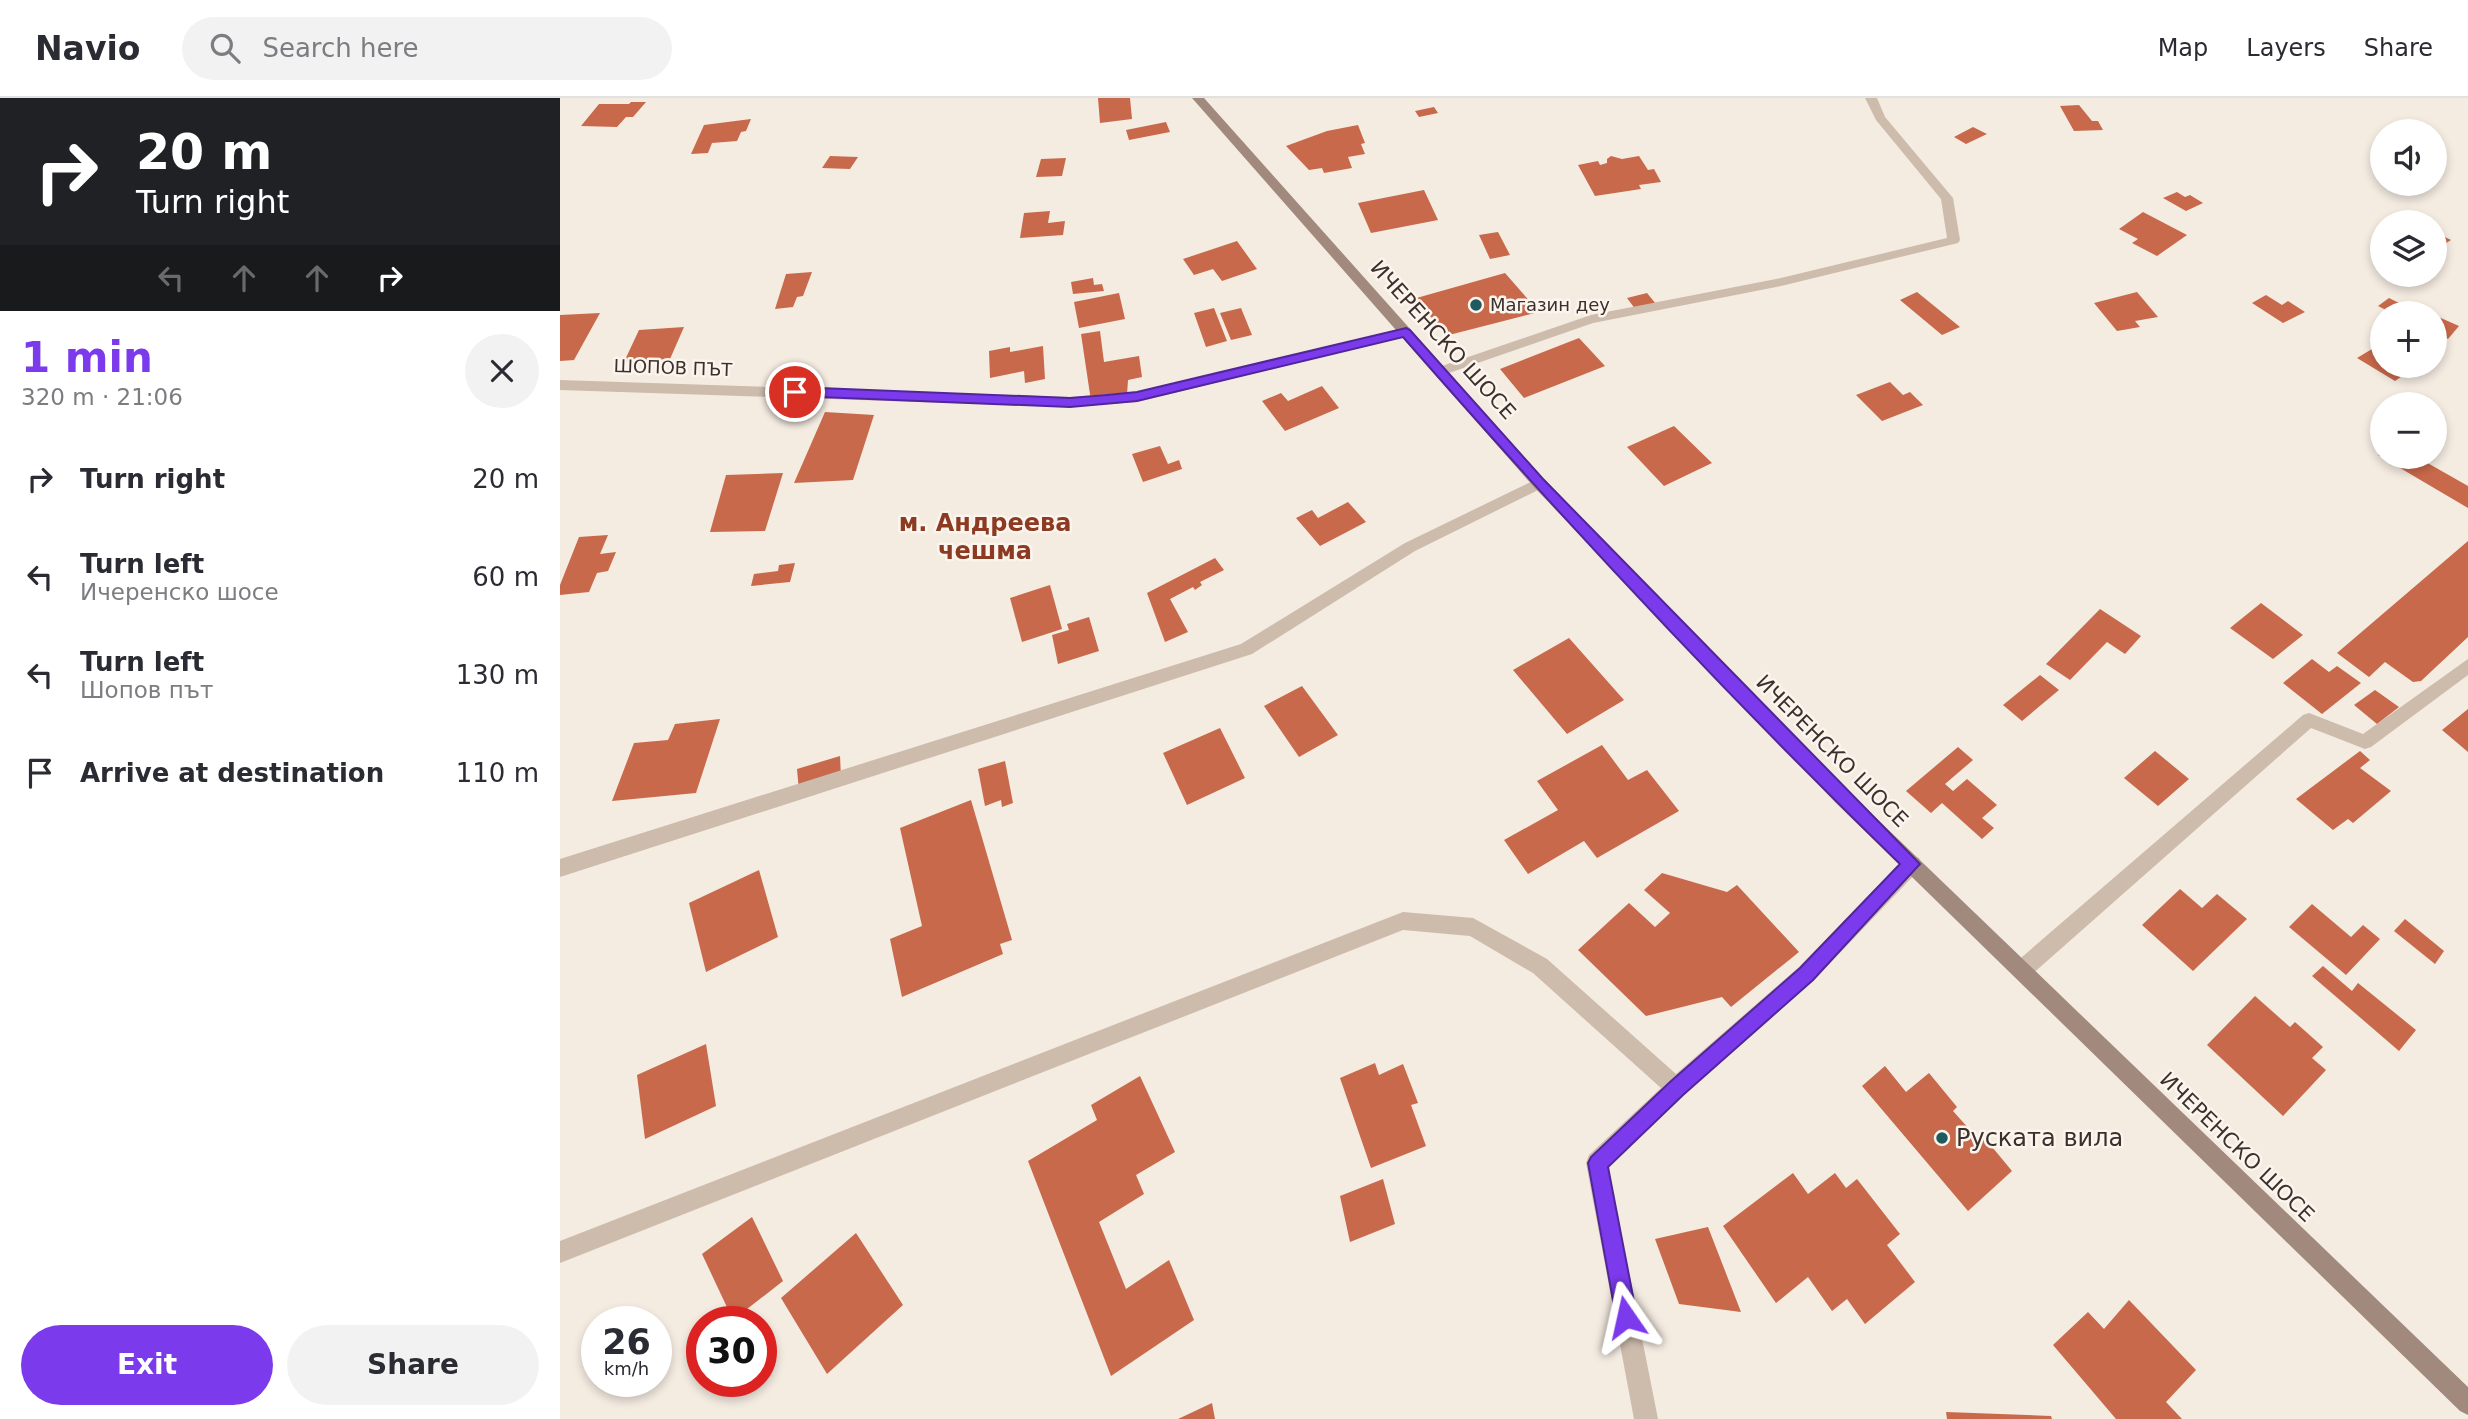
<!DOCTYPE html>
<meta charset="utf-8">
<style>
body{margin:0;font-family:"DejaVu Sans",sans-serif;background:#f2f2f3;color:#2b2b33;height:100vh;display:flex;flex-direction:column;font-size:26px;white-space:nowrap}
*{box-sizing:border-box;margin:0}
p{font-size:23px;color:#7c7c81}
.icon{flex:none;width:38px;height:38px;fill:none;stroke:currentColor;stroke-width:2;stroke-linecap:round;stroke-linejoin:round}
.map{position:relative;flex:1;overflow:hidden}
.side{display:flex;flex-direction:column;background:#fff;width:560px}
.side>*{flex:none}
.top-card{background:#202124;color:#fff;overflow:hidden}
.fabs{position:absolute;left:1810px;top:21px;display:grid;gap:14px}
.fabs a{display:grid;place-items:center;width:77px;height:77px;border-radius:50%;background:#fff;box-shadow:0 4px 10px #0003;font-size:35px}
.speed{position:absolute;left:21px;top:1208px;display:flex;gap:14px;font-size:35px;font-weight:700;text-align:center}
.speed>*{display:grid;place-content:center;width:91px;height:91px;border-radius:50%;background:#fff;box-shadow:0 4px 10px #0003;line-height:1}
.speed small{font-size:18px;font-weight:400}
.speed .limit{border:10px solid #d22;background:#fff;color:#111}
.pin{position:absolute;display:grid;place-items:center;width:60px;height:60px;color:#fff;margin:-30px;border:4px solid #fff;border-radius:50%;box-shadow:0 2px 7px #0007}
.me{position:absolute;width:77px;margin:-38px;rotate:349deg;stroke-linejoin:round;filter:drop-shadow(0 0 5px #0008)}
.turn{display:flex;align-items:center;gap:24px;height:147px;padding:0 21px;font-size:32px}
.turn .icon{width:91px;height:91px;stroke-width:2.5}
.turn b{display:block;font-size:49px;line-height:60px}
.lanes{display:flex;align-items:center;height:66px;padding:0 21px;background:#0003;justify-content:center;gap:35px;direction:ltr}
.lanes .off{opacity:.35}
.round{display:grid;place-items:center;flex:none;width:74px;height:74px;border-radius:37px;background:#f2f2f3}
.summary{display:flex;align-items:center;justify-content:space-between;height:119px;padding:0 21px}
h1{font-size:42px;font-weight:600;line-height:52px;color:#7c3aed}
.action{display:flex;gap:14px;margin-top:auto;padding:14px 21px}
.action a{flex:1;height:80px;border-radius:42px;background:#7c3aed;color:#fff;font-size:28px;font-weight:600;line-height:80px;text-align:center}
.action a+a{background:#f2f2f3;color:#2b2b33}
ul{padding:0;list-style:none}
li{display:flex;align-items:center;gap:21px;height:98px;padding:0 21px}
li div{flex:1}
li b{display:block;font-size:26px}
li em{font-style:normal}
header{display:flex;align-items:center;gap:42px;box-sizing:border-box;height:98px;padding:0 35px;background:#fff;border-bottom:2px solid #e1e1e2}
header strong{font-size:33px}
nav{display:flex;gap:38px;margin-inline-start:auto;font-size:24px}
.search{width:490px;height:63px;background:#f2f2f3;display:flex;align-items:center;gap:18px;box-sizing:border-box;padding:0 24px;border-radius:38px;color:#7c7c81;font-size:26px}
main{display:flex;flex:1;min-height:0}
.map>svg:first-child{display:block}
.building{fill:#c8694b}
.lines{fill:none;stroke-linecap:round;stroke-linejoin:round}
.street{fill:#cdbbac;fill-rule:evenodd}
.secondary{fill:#a18a7d;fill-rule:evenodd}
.route{fill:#7c3aed;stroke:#51269a;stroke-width:2}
.poi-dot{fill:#1f5a5e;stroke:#fbf5ee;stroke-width:2.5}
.labels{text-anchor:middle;stroke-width:5;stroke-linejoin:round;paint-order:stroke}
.far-poi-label{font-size:18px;fill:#3b302b;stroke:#fbf5ee;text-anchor:start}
.far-street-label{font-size:18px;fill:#3b302b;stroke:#fbf5ee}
.street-label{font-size:21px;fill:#3b302b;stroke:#fbf5ee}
.quarter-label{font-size:24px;font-weight:bold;fill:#8c3b22;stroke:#fbf5ee}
.near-poi-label{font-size:24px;fill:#3b302b;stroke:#fbf5ee;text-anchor:start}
</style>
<header>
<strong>Navio</strong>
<div class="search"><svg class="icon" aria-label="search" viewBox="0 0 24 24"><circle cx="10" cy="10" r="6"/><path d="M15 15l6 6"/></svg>Search here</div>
<nav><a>Map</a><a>Layers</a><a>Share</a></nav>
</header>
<main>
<section class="side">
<div class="top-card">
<div class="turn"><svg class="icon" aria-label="right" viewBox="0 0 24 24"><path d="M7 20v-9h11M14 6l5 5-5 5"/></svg><div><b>20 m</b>Turn right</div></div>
<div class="lanes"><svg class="icon off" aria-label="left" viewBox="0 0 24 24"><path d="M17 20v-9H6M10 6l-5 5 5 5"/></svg><svg class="icon off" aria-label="ahead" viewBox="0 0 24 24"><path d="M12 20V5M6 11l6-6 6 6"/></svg><svg class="icon off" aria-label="ahead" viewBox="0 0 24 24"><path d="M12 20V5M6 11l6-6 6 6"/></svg><svg class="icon" aria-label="right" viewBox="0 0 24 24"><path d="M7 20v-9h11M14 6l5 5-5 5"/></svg></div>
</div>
<div class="summary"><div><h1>1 min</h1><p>320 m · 21:06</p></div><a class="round"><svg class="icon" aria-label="close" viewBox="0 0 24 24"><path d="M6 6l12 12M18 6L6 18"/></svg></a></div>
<ul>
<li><svg class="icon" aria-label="right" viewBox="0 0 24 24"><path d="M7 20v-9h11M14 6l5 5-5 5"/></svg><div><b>Turn right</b></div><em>20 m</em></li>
<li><svg class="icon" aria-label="left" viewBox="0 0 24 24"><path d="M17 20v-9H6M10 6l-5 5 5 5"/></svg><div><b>Turn left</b><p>Ичеренско шосе</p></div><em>60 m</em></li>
<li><svg class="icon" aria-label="left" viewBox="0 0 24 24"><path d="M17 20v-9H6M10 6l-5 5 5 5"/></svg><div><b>Turn left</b><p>Шопов път</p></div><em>130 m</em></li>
<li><svg class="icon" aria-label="arrive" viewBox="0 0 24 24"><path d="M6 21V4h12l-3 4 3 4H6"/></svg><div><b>Arrive at destination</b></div><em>110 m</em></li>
</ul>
<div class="action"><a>Exit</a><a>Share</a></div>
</section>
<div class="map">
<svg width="1908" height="1321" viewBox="0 0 1908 1321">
<rect width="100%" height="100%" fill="#f4ebe1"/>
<path class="building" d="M538,0H570L572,21L540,25Z
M71,4H86L73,19H66L57,29L21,28L39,6H69Z
M1519,7L1532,23H1538L1543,32L1514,33L1500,8Z
M874,9L878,15L859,19L855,13Z
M191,21L186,33L181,34L177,43L152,45L148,55L131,56L144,27Z
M606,24L610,34L569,42L566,32Z
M798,27L805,45L801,46L805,56L788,59L792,70L764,75L762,70L749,72L726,48L767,33Z
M1413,29L1427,36L1406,46L1394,39Z
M270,58L298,59L290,71L262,70Z
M1051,58L1062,61L1079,58L1088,72L1094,71L1101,84L1079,87L1081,91L1035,98L1018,67L1038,63L1040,67L1047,65V61Z
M506,60L502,78L476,79L481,61Z
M864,92L878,122L811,135L798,105Z
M1617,94L1625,99L1630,97L1643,105L1626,113L1603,100Z
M490,113L488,125L505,123L503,137L460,140L464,115Z
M1583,114L1627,137L1597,158L1572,145L1578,141L1559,131Z
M938,134L950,157L930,161L919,137Z
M1874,134L1891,142L1874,153Z
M677,143L697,171L662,183L653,171L634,177L623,161Z
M252,174L243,198L237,199L233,209L215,211L226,176Z
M945,175L979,214L889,237L853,201Z
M533,180L534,187L542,186L544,193L513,196L511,184Z
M1357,194L1400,229L1382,237L1340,202Z
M1577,194L1598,219L1575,223L1580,229L1557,233L1534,205Z
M559,195L565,221L519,230L514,204Z
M1087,195L1096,206L1076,212L1067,200Z
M1706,197L1722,207L1728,203L1745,214L1723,225L1692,205Z
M1829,200L1847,209L1840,215H1832L1818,208Z
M654,210L667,243L646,249L634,215Z
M681,210L692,237L671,242L660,215Z
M40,215L14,262L0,263V217Z
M1874,217L1899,228L1888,241L1874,234Z
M124,229L110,261L64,264L79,232Z
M540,233L544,264L579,258L582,279L568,282L567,297L531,303L521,236Z
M1019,240L1045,268L964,300L940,271Z
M483,248L485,281L465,285L464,273L430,280L429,253L450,249V254Z
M1817,248L1822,251V268H1850L1854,270L1835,283L1797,260Z
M1330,284L1343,297L1350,294L1363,307L1322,323L1296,297Z
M762,288L779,310L725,333L702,303L721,295L728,303Z
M265,314L314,317L293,382L234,385Z
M1114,328L1152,365L1104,388L1067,349Z
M600,348L608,366L619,362L622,371L583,384L572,356Z
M1822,354V359H1857L1908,388V410L1818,357Z
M223,375L205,433L150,434L166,377Z
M788,404L806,424L760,448L736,420L752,412L758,420Z
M48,437L40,456L56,454L48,473L37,475L29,494L0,497V487L19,439Z
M1908,443V539L1861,583L1853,584L1825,564L1809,579L1777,555Z
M655,460L664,472L640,484L642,487L635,492L633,489L610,501L628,534L605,544L587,495Z
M235,465L230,484L191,488L194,476L218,473L219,467Z
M490,487L502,531L462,544L450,500Z
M1701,505L1743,537L1713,561L1670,530Z
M1540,511L1581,538L1565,556L1547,544L1510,582L1486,566Z
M529,519L539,553L498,566L492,537L509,532L507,526Z
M1009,540L1064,602L1007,636L953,572Z
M1752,561L1769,574L1777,568L1801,585L1762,616L1723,585Z
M1480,577L1499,592L1462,623L1443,607Z
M742,588L778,637L739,659L704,608Z
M1815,592L1839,609L1817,626L1794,607Z
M1908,611V654L1882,632Z
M160,621L136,695L52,703L74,645L108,642L115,626Z
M660,630L685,680L627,707L603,655Z
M1042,647L1068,682L1087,672L1119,713L1037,760L1024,743L968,776L944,742L998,712L977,683Z
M1398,649L1413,662L1385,686L1393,693L1407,681L1437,707L1422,720L1434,730L1422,741L1382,705L1371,715L1346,693Z
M1595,653L1629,681L1598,708L1564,680Z
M1800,653L1810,662L1800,670L1831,693L1793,725L1788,721L1773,732L1736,701Z
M280,658L281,679L239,693L237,671Z
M445,663L453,705L442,709L441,702L425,708L418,671Z
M411,702L452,842L440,846L443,856L342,899L330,841L362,828L340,730Z
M199,772L218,839L146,874L129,805Z
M1102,775L1167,794L1177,787L1239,854L1171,909L1162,899L1086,918L1018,852L1069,805L1095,829L1110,815L1084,792Z
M1620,791L1642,810L1657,796L1687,821L1633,873L1582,827Z
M1752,806L1791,839L1803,827L1820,841L1786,877L1729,829Z
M1845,821L1884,853L1875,866L1834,833Z
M1763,868L1792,893L1798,885L1856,932L1839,953L1752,878Z
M1695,898L1730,929L1735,924L1763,949L1752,960L1766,972L1723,1018L1647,947Z
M146,946L156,1008L85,1041L77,977Z
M815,965L819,977L843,966L858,1005L851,1007L866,1048L811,1070L780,980Z
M1325,968L1346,994L1369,975L1397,1009L1393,1013L1419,1042L1423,1038L1452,1073L1408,1113L1302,988Z
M580,978L615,1054L576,1077L584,1096L539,1124L566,1191L609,1162L634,1222L551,1278L468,1063L537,1022L531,1007Z
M1233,1075L1248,1096L1275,1075L1286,1090L1297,1081L1340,1136L1327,1147L1355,1184L1305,1226L1287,1201L1272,1213L1248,1179L1216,1205L1163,1128Z
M823,1081L835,1126L790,1144L780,1098Z
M192,1119L223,1183L173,1222L142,1156Z
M1148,1129L1181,1214L1119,1206L1095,1141Z
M296,1135L343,1207L267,1276L221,1200Z
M1569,1202L1636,1272L1606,1304L1622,1321H1556L1493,1247L1528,1214L1544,1231Z
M652,1305L655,1321H618Z
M1386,1314L1491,1318L1492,1321H1387Z"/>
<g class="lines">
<path class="street" d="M1305,0H1317L1325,19L1393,100L1400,142L1398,145L1221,188L1033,225L886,276H876V270L1031,217L1221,180L1387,140L1381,101L1316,22Z
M846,230L851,231V237L577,304L510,309L0,292V282L510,299L577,294Z
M979,380L984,381L986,385L984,389L855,453L692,556L0,779V761L681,546L845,445Z
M1908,561V577L1811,649L1805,651L1751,630L1469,879L1462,881L1455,879L1452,872L1455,865L1743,617L1749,615L1803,636Z
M1352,758L1359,760L1361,766L1359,772L1253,883L1123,997L1048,1069L1098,1321H1074L1026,1065L1029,1057L1101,990L973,875L910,838L843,832L0,1165V1143L843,814L913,820L987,861L1116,976L1239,869L1345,760Z"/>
<path class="secondary" d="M632,0H644L984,381L1287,692L1908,1289V1317L1900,1313L1275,704L974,389Z"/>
</g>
<path class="route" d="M846,230L850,232L983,381L1360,766L1253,882L1123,997L1048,1069L1077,1219L1074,1226L1066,1229L1059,1226L1056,1219L1028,1065L1031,1059L1110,984L1240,870L1340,766C1167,598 1002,421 843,239L577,303L510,309L235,298L229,294L235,289L510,300L547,297L577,294Z"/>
<g class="poi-dot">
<circle cx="916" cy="207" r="7"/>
<circle cx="1382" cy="1040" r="7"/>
</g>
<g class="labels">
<g class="far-poi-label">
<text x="930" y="213">Магазин деу</text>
</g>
<g class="far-street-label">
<text transform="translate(113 270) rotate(2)" y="6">ШОПОВ ПЪТ</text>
</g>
<g class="street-label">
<text transform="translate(883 242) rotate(48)" y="7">ИЧЕРЕНСКО ШОСЕ</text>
<text transform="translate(1272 653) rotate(45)" y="7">ИЧЕРЕНСКО ШОСЕ</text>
<text transform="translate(1677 1049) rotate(44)" y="7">ИЧЕРЕНСКО ШОСЕ</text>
</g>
<g class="quarter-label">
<text x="425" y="433">м. Андреева<tspan x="425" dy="28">чешма</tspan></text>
</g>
<g class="near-poi-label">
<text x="1396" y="1048">Руската вила</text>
</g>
</g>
</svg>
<div class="fabs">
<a><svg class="icon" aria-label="sound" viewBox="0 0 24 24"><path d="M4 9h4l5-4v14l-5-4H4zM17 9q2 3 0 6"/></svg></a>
<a><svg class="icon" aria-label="layers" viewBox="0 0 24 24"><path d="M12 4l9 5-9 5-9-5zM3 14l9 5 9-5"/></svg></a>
<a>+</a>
<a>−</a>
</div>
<div class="speed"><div>26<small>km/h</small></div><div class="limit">30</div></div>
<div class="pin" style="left:235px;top:294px;background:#d93025"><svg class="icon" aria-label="arrive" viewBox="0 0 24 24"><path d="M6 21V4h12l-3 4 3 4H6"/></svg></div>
<svg class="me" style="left:1066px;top:1219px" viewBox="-20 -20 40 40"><path d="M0-17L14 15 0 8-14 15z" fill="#7c3aed" stroke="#fff" stroke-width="4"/></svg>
</div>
</main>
